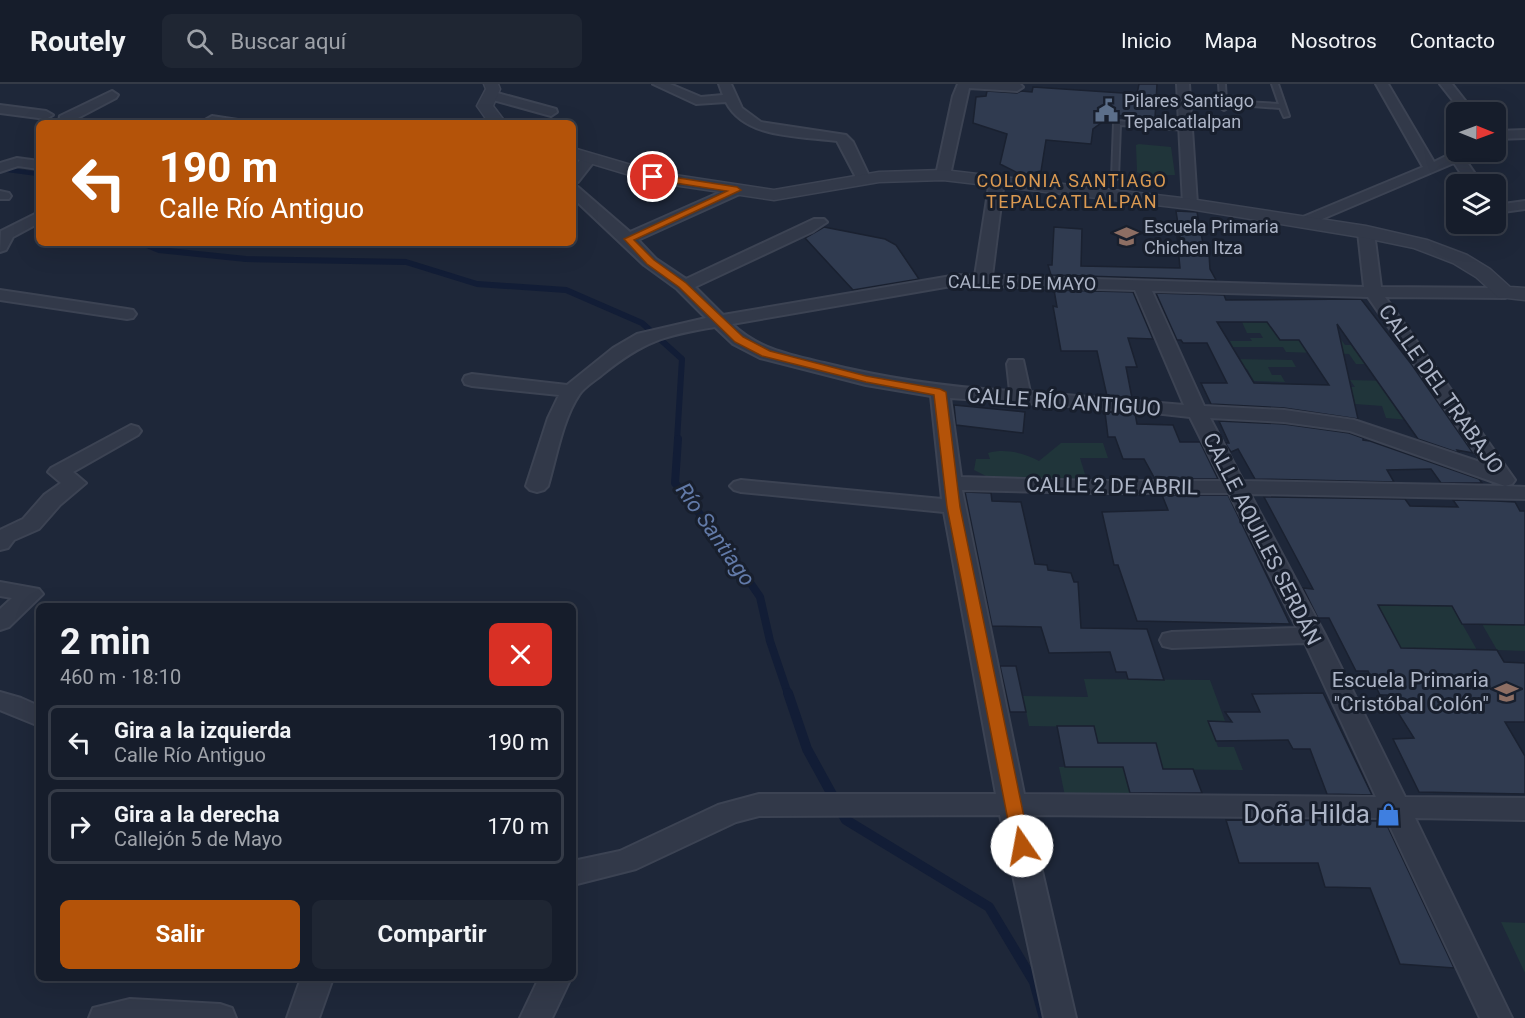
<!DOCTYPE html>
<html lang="es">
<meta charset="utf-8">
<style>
body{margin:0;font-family:Roboto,sans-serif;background:#1f2633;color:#f1f3f6;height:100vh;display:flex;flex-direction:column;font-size:22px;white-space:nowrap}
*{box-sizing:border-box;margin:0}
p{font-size:20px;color:#9ea2a9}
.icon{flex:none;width:33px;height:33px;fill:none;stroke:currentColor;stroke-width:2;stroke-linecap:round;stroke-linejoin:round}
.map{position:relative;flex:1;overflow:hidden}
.drawer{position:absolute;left:36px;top:519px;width:540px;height:378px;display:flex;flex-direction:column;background:#161d2b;border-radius:9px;box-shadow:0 6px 24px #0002,0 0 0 2px #353b47}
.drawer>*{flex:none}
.guide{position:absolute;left:36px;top:36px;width:540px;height:126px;border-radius:9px;box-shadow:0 6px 24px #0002,0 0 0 2px #353b47;background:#b45309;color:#fff;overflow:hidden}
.needle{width:39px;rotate:91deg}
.buttons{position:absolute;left:1446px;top:18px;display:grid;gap:12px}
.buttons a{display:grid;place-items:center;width:60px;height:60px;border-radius:9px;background:#161d2b;box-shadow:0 6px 24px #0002,0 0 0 2px #353b47;font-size:30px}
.pin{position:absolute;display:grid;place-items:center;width:51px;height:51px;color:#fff;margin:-26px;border:3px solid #fff;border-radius:50%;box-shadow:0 2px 6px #0007}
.me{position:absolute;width:66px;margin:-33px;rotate:348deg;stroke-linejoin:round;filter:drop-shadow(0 0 4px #0008)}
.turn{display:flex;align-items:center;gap:21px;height:126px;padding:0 24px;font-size:27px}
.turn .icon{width:78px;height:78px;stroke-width:2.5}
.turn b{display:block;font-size:42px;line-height:51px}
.round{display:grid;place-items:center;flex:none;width:63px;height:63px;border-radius:9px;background:#1f2633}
.headline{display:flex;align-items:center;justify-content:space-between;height:102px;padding:0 24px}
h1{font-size:36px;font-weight:700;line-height:45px}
.action{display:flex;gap:12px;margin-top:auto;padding:12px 24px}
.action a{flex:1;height:69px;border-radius:9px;background:#b45309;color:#fff;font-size:24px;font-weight:700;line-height:69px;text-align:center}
.action a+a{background:#1f2633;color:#f1f3f6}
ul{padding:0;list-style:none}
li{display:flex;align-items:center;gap:18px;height:75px;margin:0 12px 9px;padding:0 12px;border:3px solid #353b47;border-radius:9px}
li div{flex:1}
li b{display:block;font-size:22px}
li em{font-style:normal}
header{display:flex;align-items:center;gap:36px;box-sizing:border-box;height:84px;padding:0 30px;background:#161d2b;border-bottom:2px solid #353b47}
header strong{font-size:28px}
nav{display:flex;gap:33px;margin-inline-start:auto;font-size:21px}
.search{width:420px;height:54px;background:#1f2633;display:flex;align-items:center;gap:15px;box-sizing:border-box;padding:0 21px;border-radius:9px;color:#9ea2a9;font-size:22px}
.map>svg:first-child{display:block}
.green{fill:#20353a}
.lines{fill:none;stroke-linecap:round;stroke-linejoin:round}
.stream-far3{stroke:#121d36;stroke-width:4.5}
.stream-far2{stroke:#121d36;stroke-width:6}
.stream-far1{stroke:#121d36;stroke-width:8}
.stream{stroke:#121d36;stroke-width:10}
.building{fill:#303b50;stroke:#1a2130;stroke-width:1.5;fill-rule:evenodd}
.service-casing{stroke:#3c4353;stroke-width:4}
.minor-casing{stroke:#3c4353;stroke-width:4}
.tertiary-casing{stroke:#3c4353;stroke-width:3}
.service{fill:#323949;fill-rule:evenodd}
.minor{fill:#323949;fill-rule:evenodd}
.tertiary{fill:#323949;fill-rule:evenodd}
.route{fill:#b45309;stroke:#753606;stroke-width:1.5}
.labels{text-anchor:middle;stroke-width:6;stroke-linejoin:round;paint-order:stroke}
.far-poi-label{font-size:18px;fill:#acb4c6;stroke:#181f2d;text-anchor:start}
.far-neighbourhood-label{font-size:18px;letter-spacing:1.5px;fill:#db9a52;stroke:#181f2d}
.far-street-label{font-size:18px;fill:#acb4c6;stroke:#181f2d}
.street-label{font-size:21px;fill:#acb4c6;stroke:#181f2d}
.poi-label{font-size:21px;fill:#acb4c6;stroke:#181f2d;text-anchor:end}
.water-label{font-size:22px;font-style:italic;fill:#627aa8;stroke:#181f2d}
.near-poi-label{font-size:26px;fill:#acb4c6;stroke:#181f2d;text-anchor:end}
</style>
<header>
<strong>Routely</strong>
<div class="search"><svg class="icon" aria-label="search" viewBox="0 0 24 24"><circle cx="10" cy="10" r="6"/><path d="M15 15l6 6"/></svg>Buscar aquí</div>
<nav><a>Inicio</a><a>Mapa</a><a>Nosotros</a><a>Contacto</a></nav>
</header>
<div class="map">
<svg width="1525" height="934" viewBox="0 0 1525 934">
<rect width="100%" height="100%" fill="#1e2739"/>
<path class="green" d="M1139,60L1171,63L1175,91H1143L1137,88L1136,61Z
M1242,238L1329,239L1345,261H1351L1355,267H1367L1386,280H1356L1349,270L1286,268L1283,263H1233L1230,257H1252L1250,254H1263L1260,249H1247Z
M1237,275L1292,276L1296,283H1268L1272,291H1281L1285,298L1254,297L1247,285L1242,284Z
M1350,296L1388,297L1409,336L1386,334L1382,322L1355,320L1353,311L1338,309L1334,303H1355Z
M1061,359H1103L1108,374H1080L1087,397L990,394L974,386L976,375H990L988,369C1005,364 1024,369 1039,377Z
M1385,495L1430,511L1437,522H1452L1477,566L1397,564L1378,521H1400Z
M1482,540L1525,541V567L1497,566Z
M1084,595L1210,596L1225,637L1209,638L1218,663H1234L1243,686L1124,685L1131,713L1065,712L1059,683H1105L1094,643L1029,642L1023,612L1088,613Z
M1501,838L1525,839V889Z"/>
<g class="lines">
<path class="stream-far3" d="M0,85L39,90"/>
<path class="stream-far2" d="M142,159L159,166L246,175L406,178L477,200L566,206L642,239L682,275L677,356"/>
<path class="stream-far1" d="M678,355L675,399L723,459L760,513L770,557L788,610"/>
<path class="stream" d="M788,609L807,665L846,736L989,823L1034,898L1044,934"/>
</g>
<path class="building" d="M1139,0H1157L1155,34L1112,31L1093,45L1091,60L1046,56L1041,87L1022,91L1000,80L1007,50L973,39L976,13L986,12L987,7L1017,9L1021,7L1032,8L1033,3L1137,10Z
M1176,127L1197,128L1205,170H1209L1210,185L1216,196L1051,191L1048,181H1052L1054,143L1082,145L1081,182L1180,184L1177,152L1180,153Z
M824,143L885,155L896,161L919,195L853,206L805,154Z
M1054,206L1133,208L1153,255L1128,254L1137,283H1126L1132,314L1107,312L1097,267H1061L1053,222L1057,223Z
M1156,209L1224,211L1226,216L1361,215L1412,281L1473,369L1457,366L1459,369L1418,355L1337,240L1358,335L1284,324L1211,320L1201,299H1227L1207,259H1183L1181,256H1177ZM1217,238H1267L1280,256H1299L1329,301L1254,299Z
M954,321L1025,328L1023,349L956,341Z
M1105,328L1135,329L1137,340L1173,341L1180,358H1200L1218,395H1155L1144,375H1123L1115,353H1108Z
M1219,337L1284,340L1349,349L1363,354V356L1370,357L1479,395L1482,399H1441L1431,385L1387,386L1394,398L1255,395L1238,365L1231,368L1225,359H1229Z
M965,408L991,409L992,417L1021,418L1035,480L1047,481L1048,486L1071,489L1074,498H1078L1081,544L1147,545L1164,596L1128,595L1126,588H1116L1110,568L1049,569L1041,543L992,542Z
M1162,411H1228L1290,540L1137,537L1118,481H1114L1102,428L1168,426Z
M1264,413L1405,415L1410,422L1458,423L1453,416L1496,417L1515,418L1520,427H1525V541L1462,540L1452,522L1378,521L1401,564L1497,566L1504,578L1525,579V638H1505L1525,672V710L1419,708L1393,655L1414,654L1387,611H1380L1368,587H1356L1329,534H1318L1303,504L1313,505Z
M1000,582H1016L1026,628H1010Z
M1323,609L1372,711L1327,710L1310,665H1293L1288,656L1216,657L1208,637L1232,638L1225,628H1260L1252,610Z
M1057,642H1094L1098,659H1156L1163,685H1193L1202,709H1130L1123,683H1065Z
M1226,736L1385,737L1454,884L1400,880L1370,804L1325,803L1318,779H1239Z"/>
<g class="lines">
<defs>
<path id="service" d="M1219,0H1225L1226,17L1279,20L1272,0H1278L1289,32L1284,33L1280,24L1227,20V24L1224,26L1221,24V20L1185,18L1182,16L1185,14L1220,16Z
M1117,37L1186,42L1189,44L1186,46L1120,41L1118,94L1115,96L1112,94L1114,39Z"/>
<path id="minor" d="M653,0H670L701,13L723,11L719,0H731L742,24L761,38L846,51L853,58L871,96L869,99H859L837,57C800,52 745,55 726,18L696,20Z
M958,0H1020L1023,3L1017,7L969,4L950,91L943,95L936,91L953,12Z
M1177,0H1189L1197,120L1190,124L1183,120Z
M1376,0H1388L1434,78L1456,67L1472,68L1464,74L1482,100H1468L1454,79L1308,141H1298L1295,138L1298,135L1423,83Z
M1440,0H1452L1474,28H1462Z
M112,7L118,11L116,14L76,35L86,39H61L59,37L60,32Z
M490,7L556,25L557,28L551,32L486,14L484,11Z
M0,21L46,27L53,31L46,35L0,29Z
M212,32L238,36L240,39H207L205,36Z
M1525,46V54L1496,55V47Z
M589,71L596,75L578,98L573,99C573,88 576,74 589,71Z
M17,74L39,77V85L18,82L0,88V79Z
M997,92L1004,96L992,192L1364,203L1358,148L1366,143L1374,148L1381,203L1505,204L1513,209L1505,214L1385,213L1515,396L1512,400L1505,402L1525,403V415L1250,410L1325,551L1405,713L1525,714V736L1415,734L1512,934H1480L1386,734L1029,731L1076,934H1044L1000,731L759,732L736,738L636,785L573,801V777L620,767L718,721L759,710H996L944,428L741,408L734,406L730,402L734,398L741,396L942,415L931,312L866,301L760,274L733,260L715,243C665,251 644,257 603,290C596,296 584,303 579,311C563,334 556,375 548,402L544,406L537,408L530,406L526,402L548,334L559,311L472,302L465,300L463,296L465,292L472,290L567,301L613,264L637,250L706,234L677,205L644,181L573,114V102L578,103L630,148L732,103H742L744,106L742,109L638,156L656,175L686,195L814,135H824L827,138L812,148L695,203L723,231L957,191L975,192L990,96ZM957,201L1135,206L1184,321L1030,308L1023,276H1009L1007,280L1010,307C944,303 888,295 824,279C790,271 758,265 732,240ZM1152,207L1368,213L1483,379L1354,336L1284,326L1204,322ZM950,314L1127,326L1190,333L1222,397H1094L961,393ZM1210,334L1284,338L1350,347L1505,402L1243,397ZM962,406L1094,409H1229L1297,544L1172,548L1163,550L1160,556L1163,562L1172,564L1305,559L1376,713L1024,710Z
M0,107L9,109L11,112L9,115H0Z
M1525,117V125L1496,129V121Z
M39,128V139L13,153L6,166L0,168L1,147Z
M0,206L127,225L133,226L136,230L133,234L127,235L0,216Z
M131,341L138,343L141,347L138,351L73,388L86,399L60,421L39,445L14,456L8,464L0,466V446L23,435L44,411L61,399L48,388L51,384Z
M0,498L39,505L43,510L9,543L0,546V525L12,514L0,512Z
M0,608L21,614L39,622V642L0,626Z
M301,894H333L319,934H287Z
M539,894H571L552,934H520Z
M130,915L220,920L232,924L236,934H89L93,924Z"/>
<path id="tertiary" d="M484,0H498L500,5L493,22L506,39H489L477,22L486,5Z
M573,64L655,88L774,106L879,88L943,86L1190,115L1366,142L1427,156L1467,171L1490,185L1510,203L1525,204V216L1498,213L1476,193L1453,179L1414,164L1366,154L1190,125L943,96L879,98L774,116L653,98L573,74Z"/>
</defs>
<use href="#service" class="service-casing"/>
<use href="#minor" class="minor-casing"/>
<use href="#tertiary" class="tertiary-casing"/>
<use href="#service" class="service"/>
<use href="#minor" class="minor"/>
<use href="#tertiary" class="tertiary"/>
</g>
<path class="route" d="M653,90L737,103L741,106L634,156L654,176L686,199L743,253L770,267L866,292L940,305L946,308L960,423L1030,762L1028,767L1022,769L1015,767L1013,762L947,423L934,311L866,298L762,272L735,258L679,203L647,180L624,155L727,107L650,95L649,93Z"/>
<defs>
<symbol id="civic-bare" viewBox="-9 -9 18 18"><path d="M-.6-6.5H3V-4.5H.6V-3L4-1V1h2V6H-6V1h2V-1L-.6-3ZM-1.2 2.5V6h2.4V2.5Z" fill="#5c6f8a" stroke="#181f2d" stroke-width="2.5" paint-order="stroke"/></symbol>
<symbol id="school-bare" viewBox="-9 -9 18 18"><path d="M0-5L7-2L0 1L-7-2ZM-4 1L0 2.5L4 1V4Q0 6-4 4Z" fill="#8d6e63" stroke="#181f2d" stroke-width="2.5" paint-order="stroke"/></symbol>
<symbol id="shop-bare" viewBox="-9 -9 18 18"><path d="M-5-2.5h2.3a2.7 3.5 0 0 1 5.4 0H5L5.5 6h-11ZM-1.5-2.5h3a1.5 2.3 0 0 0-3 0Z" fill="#3f7fe0" stroke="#181f2d" stroke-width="2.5" paint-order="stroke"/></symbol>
</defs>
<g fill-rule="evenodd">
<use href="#civic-bare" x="1090" y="10" width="33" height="33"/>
<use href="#school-bare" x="1110" y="136" width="33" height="33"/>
<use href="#school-bare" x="1490" y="592" width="33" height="33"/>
<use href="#shop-bare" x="1372" y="714" width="33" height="33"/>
</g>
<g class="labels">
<g class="far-poi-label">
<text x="1124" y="23">Pilares Santiago<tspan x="1124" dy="21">Tepalcatlalpan</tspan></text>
<text x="1144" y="149">Escuela Primaria<tspan x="1144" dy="21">Chichen Itza</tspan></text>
</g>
<g class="far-neighbourhood-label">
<text x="1072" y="103">COLONIA SANTIAGO<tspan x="1072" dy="21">TEPALCATLALPAN</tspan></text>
</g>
<g class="far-street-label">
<text transform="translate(1022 199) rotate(1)" y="6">CALLE 5 DE MAYO</text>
</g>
<g class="street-label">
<text transform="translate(1441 305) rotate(55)" y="7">CALLE DEL TRABAJO</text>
<text transform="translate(1064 318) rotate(4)" y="7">CALLE RÍO ANTIGUO</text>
<text transform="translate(1112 402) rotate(1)" y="7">CALLE 2 DE ABRIL</text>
<text transform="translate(1262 455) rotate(63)" y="7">CALLE AQUILES SERDÁN</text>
</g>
<g class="poi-label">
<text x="1489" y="603">Escuela Primaria<tspan x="1489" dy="24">"Cristóbal Colón"</tspan></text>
</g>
<g class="water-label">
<text transform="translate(716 450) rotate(55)" y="8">Río Santiago</text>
</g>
<g class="near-poi-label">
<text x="1370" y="739">Doña Hilda</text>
</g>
</g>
</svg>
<div class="buttons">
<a><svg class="needle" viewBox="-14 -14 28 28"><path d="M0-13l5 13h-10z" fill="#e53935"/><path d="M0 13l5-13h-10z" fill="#9ea2a9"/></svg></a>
<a><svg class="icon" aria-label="layers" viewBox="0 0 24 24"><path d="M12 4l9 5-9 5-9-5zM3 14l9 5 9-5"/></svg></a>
</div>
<div class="pin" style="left:653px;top:93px;background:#d93025"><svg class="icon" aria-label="arrive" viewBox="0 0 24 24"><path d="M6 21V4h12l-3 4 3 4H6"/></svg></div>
<svg class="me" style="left:1022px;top:762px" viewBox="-20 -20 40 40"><circle r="19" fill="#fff"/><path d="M0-13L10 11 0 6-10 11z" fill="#b45309"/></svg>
<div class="guide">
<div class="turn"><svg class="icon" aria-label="left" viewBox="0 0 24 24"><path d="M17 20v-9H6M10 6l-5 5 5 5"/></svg><div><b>190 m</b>Calle Río Antiguo</div></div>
</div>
<section class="drawer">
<div class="headline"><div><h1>2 min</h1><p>460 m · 18:10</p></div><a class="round" style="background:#d93025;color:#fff"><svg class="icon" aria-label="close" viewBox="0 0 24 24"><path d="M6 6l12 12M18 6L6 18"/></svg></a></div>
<ul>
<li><svg class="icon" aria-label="left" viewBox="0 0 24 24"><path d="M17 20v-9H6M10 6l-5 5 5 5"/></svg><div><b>Gira a la izquierda</b><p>Calle Río Antiguo</p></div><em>190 m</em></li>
<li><svg class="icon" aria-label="right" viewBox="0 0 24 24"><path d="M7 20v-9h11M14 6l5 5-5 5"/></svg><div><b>Gira a la derecha</b><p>Callejón 5 de Mayo</p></div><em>170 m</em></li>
</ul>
<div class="action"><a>Salir</a><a>Compartir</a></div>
</section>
</div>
